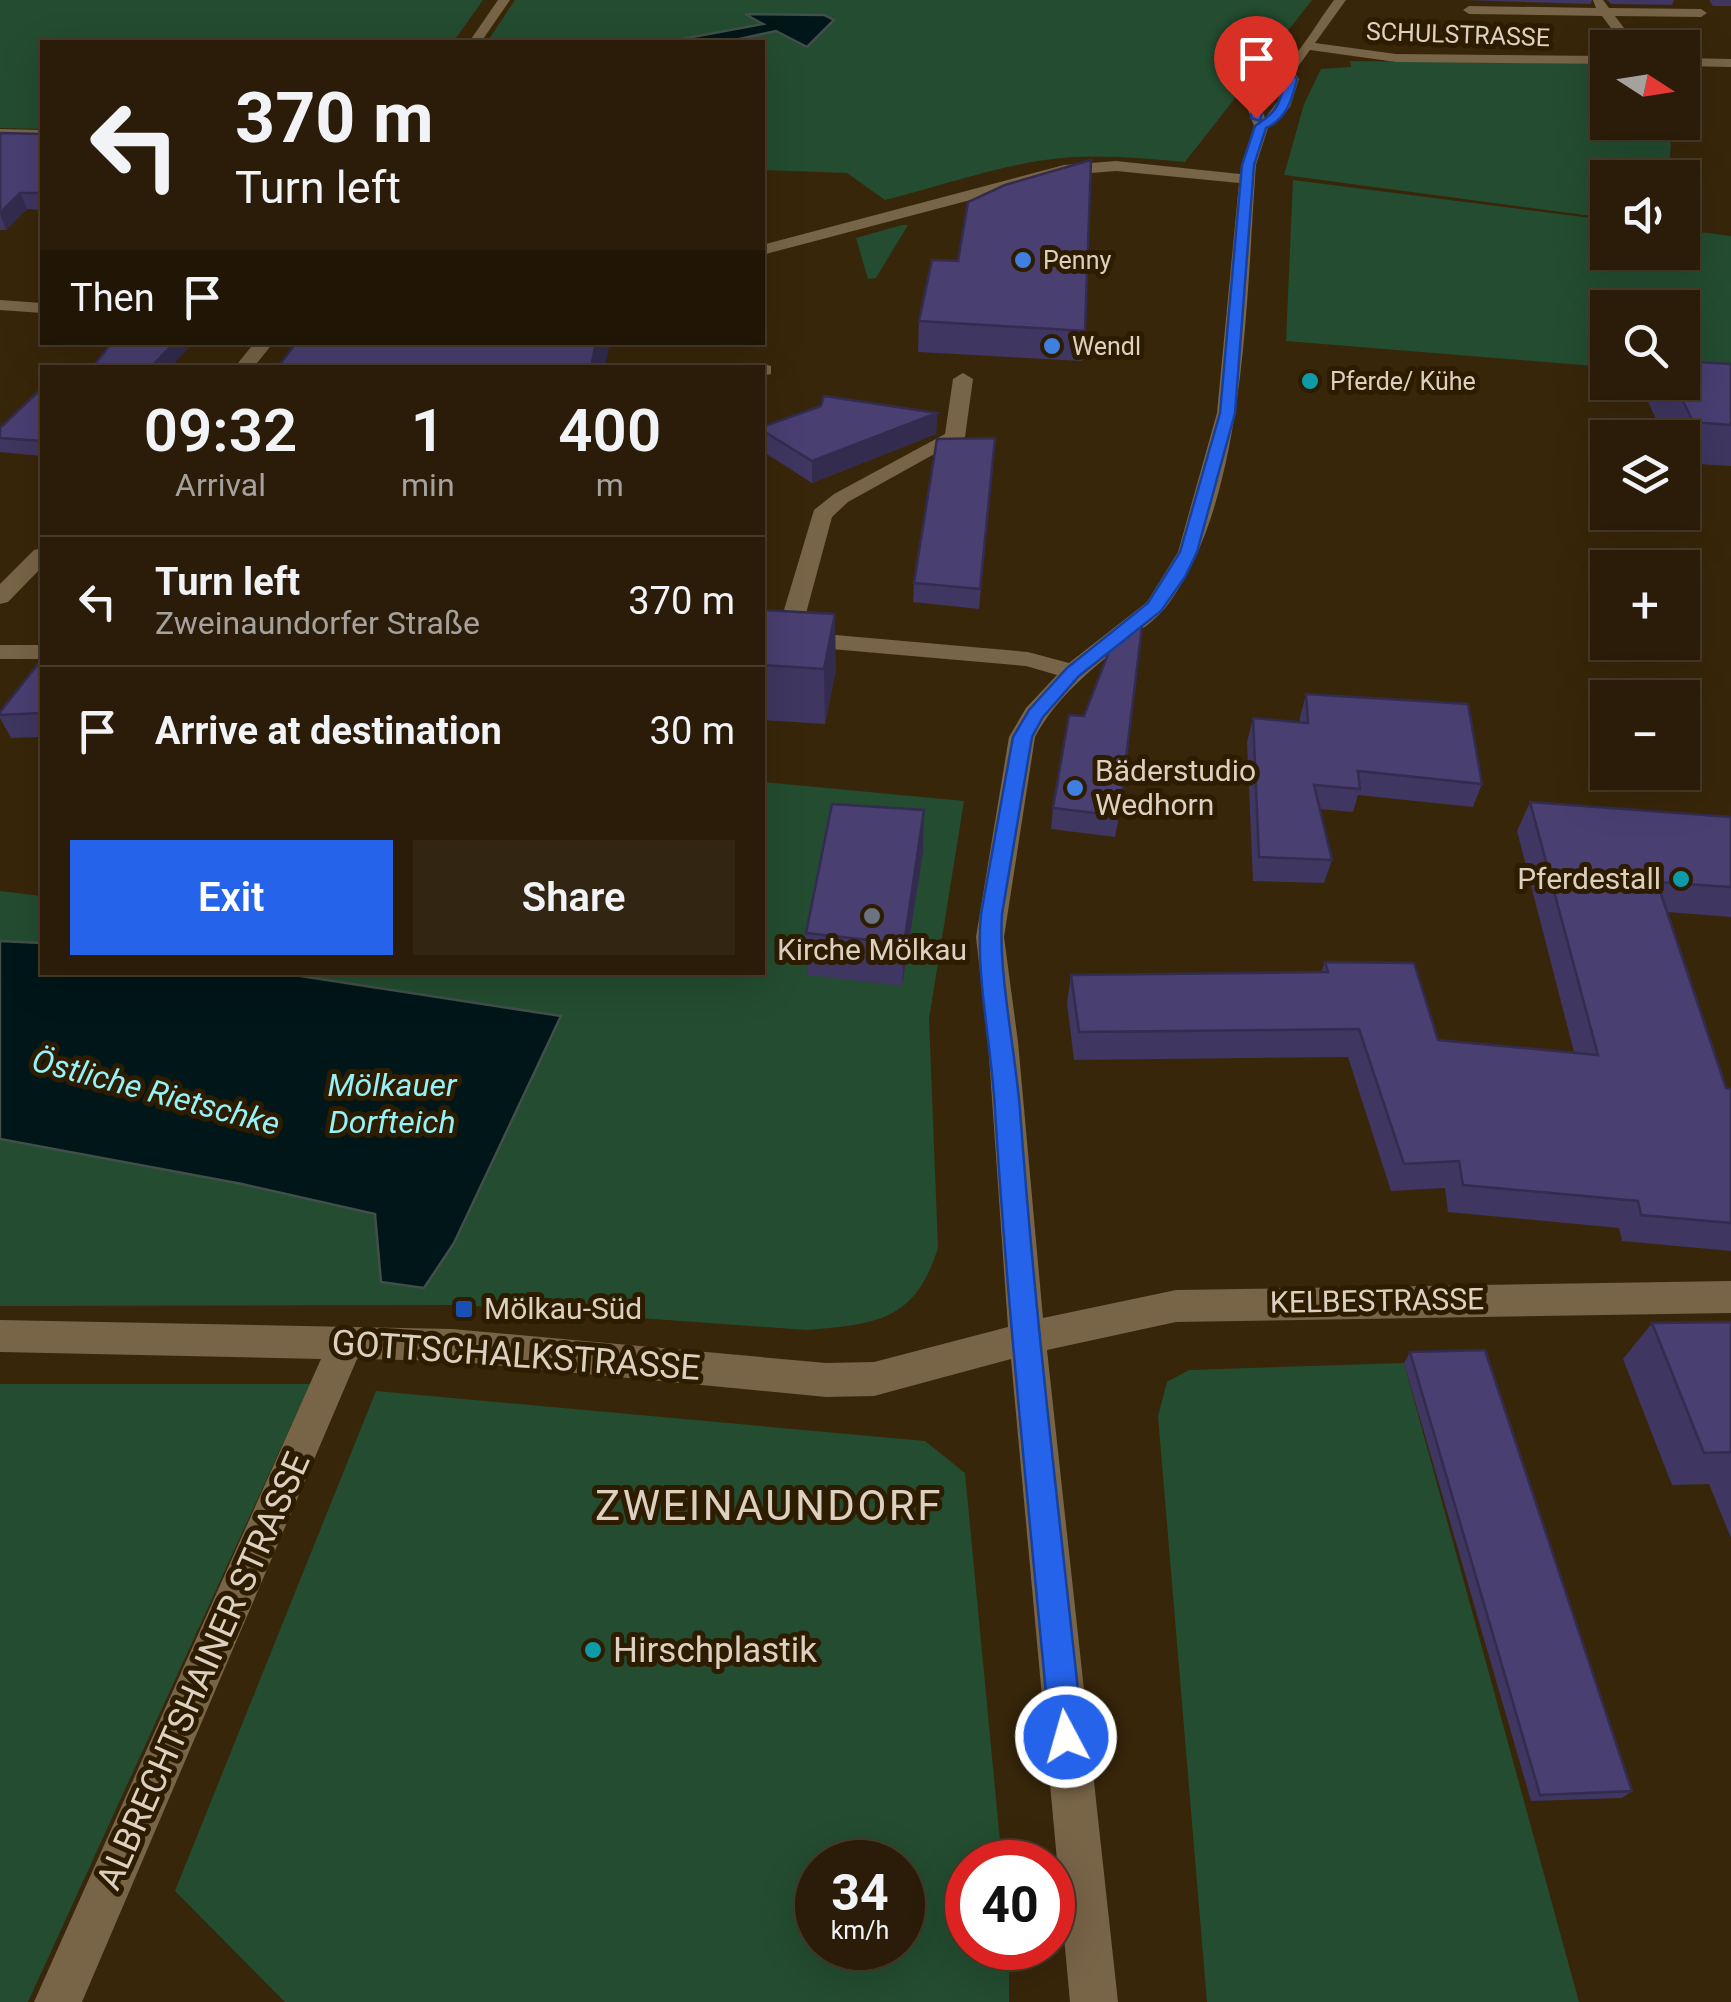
<!DOCTYPE html>
<meta charset="utf-8">
<style>
body{margin:0;font-family:Roboto,sans-serif;background:#322512;color:#f1f3f6;height:100vh;display:flex;flex-direction:column;font-size:38px;white-space:nowrap}
*{box-sizing:border-box;margin:0}
p{font-size:32px;color:#a5a19c}
.icon{flex:none;width:55px;height:55px;fill:none;stroke:currentColor;stroke-width:2;stroke-linecap:round;stroke-linejoin:round}
.map{position:relative;flex:1;overflow:hidden}
.sheet{position:absolute;left:40px;top:365px;width:725px;height:610px;display:flex;flex-direction:column;background:#2a1c08;border-radius:0px;box-shadow:0 10px 40px #0002,0 0 0 2px #463a29}
.sheet>*{flex:none}
.banner{position:absolute;left:40px;top:40px;width:725px;height:305px;border-radius:0px;box-shadow:0 10px 40px #0002,0 0 0 2px #463a29;background:#2a1c08;color:#f1f3f6;overflow:hidden}
.needle{width:65px;rotate:102deg}
.buttons{position:absolute;left:1590px;top:30px;display:grid;gap:20px}
.buttons a{display:grid;place-items:center;width:110px;height:110px;border-radius:0px;background:#2a1c08;box-shadow:0 10px 40px #0002,0 0 0 2px #463a29;font-size:50px}
.speed{position:absolute;left:795px;top:1840px;display:flex;gap:20px;font-size:50px;font-weight:700;text-align:center}
.speed>*{display:grid;place-content:center;width:130px;height:130px;border-radius:50%;background:#2a1c08;box-shadow:0 10px 40px #0002,0 0 0 2px #463a29;line-height:1}
.speed small{font-size:25px;font-weight:400}
.speed .limit{border:15px solid #d22;background:#fff;color:#111}
.pin{position:absolute;display:grid;place-items:center;width:85px;height:85px;color:#fff;margin:-102px -42px;border-radius:50% 50% 50% 0;rotate:-45deg;box-shadow:0 0 10px #0007}
.pin .icon{rotate:45deg}
.me{position:absolute;width:110px;margin:-55px;rotate:354deg;stroke-linejoin:round;filter:drop-shadow(0 0 8px #0008)}
.turn{display:flex;align-items:center;gap:35px;height:210px;padding:0 30px;font-size:45px}
.turn .icon{width:130px;height:130px;stroke-width:2.5}
.turn b{display:block;font-size:70px;line-height:85px}
.then{display:flex;align-items:center;height:95px;padding:0 30px;background:#0003;gap:20px;font-size:38px}
.eta{display:flex;justify-content:space-evenly;align-items:center;height:170px;text-align:center}
.eta b{font-size:60px;font-weight:600;line-height:70px}
.cta{display:flex;gap:20px;margin-top:auto;padding:20px 30px}
.cta a{flex:1;height:115px;border-radius:0px;background:#2563eb;color:#fff;font-size:40px;font-weight:600;line-height:115px;text-align:center}
.cta a+a{background:#322512;color:#f1f3f6}
ul{padding:0;list-style:none}
li{display:flex;align-items:center;gap:30px;height:130px;padding:0 30px;border-top:2px solid #463a29}
li div{flex:1}
li b{display:block;font-size:38px}
li em{font-style:normal}
.map>svg:first-child{display:block}
.green{fill:#234c30;fill-rule:evenodd}
.water{fill:#001618;stroke:#424e4a;stroke-width:2.5}
.lines{fill:none;stroke-linecap:round;stroke-linejoin:round}
.minor{fill:#786447;fill-rule:evenodd}
.wall{fill:#3f3661}
.shaded-wall{fill:#332c4f}
.building{fill:#493f71;stroke:#332c4f;stroke-width:2.5}
.route{fill:#2563eb;stroke:#184099;stroke-width:2.5}
.shop-dot{fill:#3f7fe0;stroke:#2e1c01;stroke-width:4}
.culture-dot{fill:#0f9aa8;stroke:#2e1c01;stroke-width:4}
.worship-dot{fill:#6b7280;stroke:#2e1c01;stroke-width:4}
.transit-dot{fill:#1a4fb4;stroke:#2e1c01;stroke-width:4}
.labels{text-anchor:middle;stroke-width:10;stroke-linejoin:round;paint-order:stroke}
.far-street-label{font-size:25px;fill:#dcd0c0;stroke:#2e1c01}
.far-poi-label{font-size:25px;fill:#dcd0c0;stroke:#2e1c01;text-anchor:start}
.poi-label{font-size:30px;fill:#dcd0c0;stroke:#2e1c01;text-anchor:start}
.street-label{font-size:30px;fill:#dcd0c0;stroke:#2e1c01}
.water-label{font-size:32px;font-style:italic;fill:#94f2f9;stroke:#2e1c01}
.near-street-label{font-size:35px;fill:#dcd0c0;stroke:#2e1c01}
.near-poi-label{font-size:35px;fill:#dcd0c0;stroke:#2e1c01;text-anchor:start}
.near-quarter-label{font-size:42px;letter-spacing:2.5px;fill:#dcd0c0;stroke:#2e1c01}
</style>
<div class="map">
<svg width="1731" height="2002" viewBox="0 0 1731 2002">
<rect width="100%" height="100%" fill="#38260a"/>
<path class="green" d="M0,0H483L453,42H42V129L0,128Z
M515,0H1312L1185,162C1138,158 1091,153 1045,160C990,168 938,187 885,200L847,173L763,170L762,42H487Z
M1350,61L1607,64L1608,122L1666,123L1671,145L1668,177L1608,178L1607,218L1284,175L1304,104L1321,69L1351,67Z
M1293,180L1607,220L1608,252H1682L1683,230L1731,236V383L1683,376L1682,308H1608L1607,367L1286,341Z
M902,225H908L876,278L868,279L856,238Z
M763,782L964,801L929,1019L938,1248C915,1321 877,1324 807,1330L461,1305L0,1306V891L42,896V972H762Z
M1404,1363L1579,2002H1207L1158,1416L1167,1382L1189,1370Z
M0,1384H310L28,2002H0Z
M376,1391L925,1441L965,1473L1002,1862H968V1948H1009V2002H285L175,1891ZM902,1862V1948H818V1862Z"/>
<path class="water" d="M745,14L824,15L834,20L807,47L776,31L726,42H666L763,24Z
M0,941L42,943V972L281,973L561,1016L454,1243L424,1288L381,1282L375,1214L242,1184L0,1139Z"/>
<g class="lines">
<path class="minor" d="M498,0H510L481,42H469Z
M1334,0H1346L1315,43L1396,54L1608,56V64L1396,62L1310,50L1294,72L1299,79L1290,107L1268,128L1256,165C1246,295 1247,496 1169,603C1158,619 1139,631 1124,643C1089,671 1056,698 1035,737L1004,937L1018,1042L1043,1318L1176,1290L1731,1281V1313L1176,1322L1047,1350L1118,2002H1070L1011,1359L874,1396L826,1397L452,1361L357,1359L82,2002H34L321,1359L0,1352V1320L452,1329L826,1363L874,1362L1008,1327L988,1042L976,937L1009,737L1026,708L1057,675L1026,666L762,643V629L778,630L814,510L834,494L945,434L953,379L963,373L973,379L965,437L848,502L832,517L801,632L1028,652L1069,663L1147,602L1178,552L1217,413L1239,183L1116,171L1065,175L762,255V245L1064,165L1116,161L1240,174L1254,126L1248,110C1258,84 1266,83 1284,67C1303,49 1318,21 1334,0ZM1284,78L1278,101L1265,118L1262,110L1272,89Z
M1593,0H1603L1609,8L1701,9L1707,13L1701,17L1615,16L1639,48H1626L1602,16L1469,14L1463,10L1469,6L1596,8Z
M1682,58L1731,59V67L1682,66Z
M0,129L42,130V138L0,137Z
M0,300L42,303V313L0,310Z
M255,342H274L253,368H234Z
M764,364L771,366V374L762,376V368H754Z
M42,548V567L8,602L0,604V584L34,550Z
M0,645H42V659H0Z"/>
</g>
<path class="wall" d="M1464,0H1592L1591,4Z
M1607,0H1674L1672,5L1611,4Z
M1709,0H1731V6H1713Z
M0,133L42,134V210L27,209L6,230H0Z
M919,321L1085,331L1082,361L918,352Z
M1731,364V466L1682,463V438H1664L1647,399L1654,382H1682Z
M42,388V456L0,452V428Z
M937,413L936,434L812,483L762,451V427Z
M995,438L979,609L913,602L914,583Z
M762,610L836,669L825,724L762,720Z
M42,659V737L11,738L0,718V712Z
M1306,694L1482,784L1473,807L1358,795L1353,812L1319,809L1332,860L1324,883L1253,881L1247,742L1253,718L1300,722V717Z
M1530,802L1731,817V917L1667,912L1726,1088L1731,1089V1251L1622,1241L1619,1228L1448,1212L1445,1188L1391,1191L1348,1057L1074,1060L1067,1003L1071,975L1321,972L1325,962L1438,1040L1574,1052L1517,831Z
M1053,808L1119,816L1115,837L1051,829Z
M924,810L923,852L902,986L808,975L806,933Z
M1731,1322V1538L1709,1484L1672,1485L1623,1359L1652,1323Z
M1410,1352L1632,1791L1622,1798L1531,1801L1404,1363Z"/>
<path class="shaded-wall" d="M20,193L27,209L6,230L0,213Z
M175,342H194L170,368H150Z
M596,342H610L605,368H591Z
M937,413L936,434L812,483V461Z
M835,614L836,669L825,724L824,669Z
M924,810L923,852L902,986L904,944Z"/>
<path class="building" d="M0,133L42,134V193H20L0,213Z
M1091,160L1085,331L919,321L932,260L958,261L968,202L1005,185Z
M112,342H175L150,368H92Z
M297,342H596L591,368H277Z
M1682,361L1731,364V425L1693,422L1674,382H1682Z
M42,388V441L0,438V428Z
M824,396L937,413L812,461L762,430V427L821,406Z
M995,438L980,589L914,583L937,439Z
M762,610L835,614L824,669L762,665Z
M1143,618L1119,816L1053,808L1069,715L1084,716L1115,636Z
M42,659V713L0,715V712Z
M1306,694L1468,704L1482,784L1358,771L1360,789L1314,785L1332,860L1259,857L1253,718L1308,723Z
M1530,802L1731,817V887L1657,882L1726,1088L1731,1089V1223L1641,1215L1638,1201L1463,1185L1459,1161L1404,1164L1359,1029L1079,1032L1071,975L1328,972L1325,962L1414,963L1438,1040L1598,1055Z
M832,804L924,810L904,944L806,933Z
M1731,1322V1452L1704,1453L1652,1323Z
M1485,1350L1632,1791L1540,1795L1410,1352Z"/>
<path class="route" d="M1283,70H1290L1297,79C1292,100 1287,118 1266,128L1254,165L1235,413L1197,552L1185,577L1161,611L1079,676L1043,717L1032,737L1002,914C998,973 1015,1048 1020,1110C1035,1319 1061,1528 1083,1737L1078,1749L1066,1753L1055,1749L1050,1737C1031,1528 1008,1319 995,1110C992,1048 975,973 981,914L1013,737L1029,710L1067,668L1148,603L1180,552L1220,413L1242,165L1255,126C1278,111 1279,105 1286,79C1266,83 1265,102 1260,121L1251,118C1252,94 1262,82 1283,70Z"/>
<g class="shop-dot">
<circle cx="1023" cy="260" r="10"/>
<circle cx="1052" cy="346" r="10"/>
<circle cx="1075" cy="788" r="10"/>
</g>
<g class="culture-dot">
<circle cx="1310" cy="381" r="10"/>
<circle cx="1681" cy="879" r="10"/>
<circle cx="593" cy="1650" r="10"/>
</g>
<circle class="worship-dot" cx="872" cy="916" r="10"/>
<rect class="transit-dot" x="454" y="1299" width="20" height="20" rx="5"/>
<g class="labels">
<g class="far-street-label">
<text transform="translate(1458 34) rotate(2)" y="9">SCHULSTRASSE</text>
</g>
<g class="far-poi-label">
<text x="1043" y="269">Penny</text>
<text x="1072" y="355">Wendl</text>
<text x="1330" y="390">Pferde/ Kühe</text>
</g>
<g class="poi-label">
<text x="1095" y="781">Bäderstudio<tspan x="1095" dy="34">Wedhorn</tspan></text>
<text x="1661" y="889" text-anchor="end">Pferdestall</text>
<text x="872" y="960" text-anchor="middle">Kirche Mölkau</text>
<text x="484" y="1319">Mölkau-Süd</text>
</g>
<g class="street-label">
<text transform="translate(1377 1301) rotate(-1)" y="10">KELBESTRASSE</text>
</g>
<g class="water-label">
<text x="392" y="1096">Mölkauer<tspan x="392" dy="37">Dorfteich</tspan></text>
<text transform="translate(156 1092) rotate(15)" y="11">Östliche Rietschke</text>
</g>
<g class="near-street-label">
<text transform="translate(516 1355) rotate(4)" y="12">GOTTSCHALKSTRASSE</text>
<text transform="translate(203 1671) rotate(-66)" y="12">ALBRECHTSHAINER STRASSE</text>
</g>
<g class="near-poi-label">
<text x="613" y="1662">Hirschplastik</text>
</g>
<g class="near-quarter-label">
<text x="769" y="1520">ZWEINAUNDORF</text>
</g>
</g>
</svg>
<div class="buttons">
<a><svg class="needle" viewBox="-14 -14 28 28"><path d="M0-13l5 13h-10z" fill="#e53935"/><path d="M0 13l5-13h-10z" fill="#a5a19c"/></svg></a>
<a><svg class="icon" aria-label="sound" viewBox="0 0 24 24"><path d="M4 9h4l5-4v14l-5-4H4zM17 9q2 3 0 6"/></svg></a>
<a><svg class="icon" aria-label="search" viewBox="0 0 24 24"><circle cx="10" cy="10" r="6"/><path d="M15 15l6 6"/></svg></a>
<a><svg class="icon" aria-label="layers" viewBox="0 0 24 24"><path d="M12 4l9 5-9 5-9-5zM3 14l9 5 9-5"/></svg></a>
<a>+</a>
<a>−</a>
</div>
<div class="speed"><div>34<small>km/h</small></div><div class="limit">40</div></div>
<div class="pin" style="left:1256px;top:118px;background:#d93025"><svg class="icon" aria-label="arrive" viewBox="0 0 24 24"><path d="M6 21V4h12l-3 4 3 4H6"/></svg></div>
<svg class="me" style="left:1066px;top:1737px" viewBox="-20 -20 40 40"><circle r="17" fill="#2563eb" stroke="#fff" stroke-width="3"/><path d="M0-11L8 9 0 5-8 9z" fill="#fff"/></svg>
<div class="banner">
<div class="turn"><svg class="icon" aria-label="left" viewBox="0 0 24 24"><path d="M17 20v-9H6M10 6l-5 5 5 5"/></svg><div><b>370 m</b>Turn left</div></div>
<div class="then">Then<svg class="icon" aria-label="arrive" viewBox="0 0 24 24"><path d="M6 21V4h12l-3 4 3 4H6"/></svg></div>
</div>
<section class="sheet">
<div class="eta">
<div><b>09:32</b><p>Arrival</p></div>
<div><b>1</b><p>min</p></div>
<div><b>400</b><p>m</p></div>
</div>
<ul>
<li><svg class="icon" aria-label="left" viewBox="0 0 24 24"><path d="M17 20v-9H6M10 6l-5 5 5 5"/></svg><div><b>Turn left</b><p>Zweinaundorfer Straße</p></div><em>370 m</em></li>
<li><svg class="icon" aria-label="arrive" viewBox="0 0 24 24"><path d="M6 21V4h12l-3 4 3 4H6"/></svg><div><b>Arrive at destination</b></div><em>30 m</em></li>
</ul>
<div class="cta"><a>Exit</a><a>Share</a></div>
</section>
</div>
